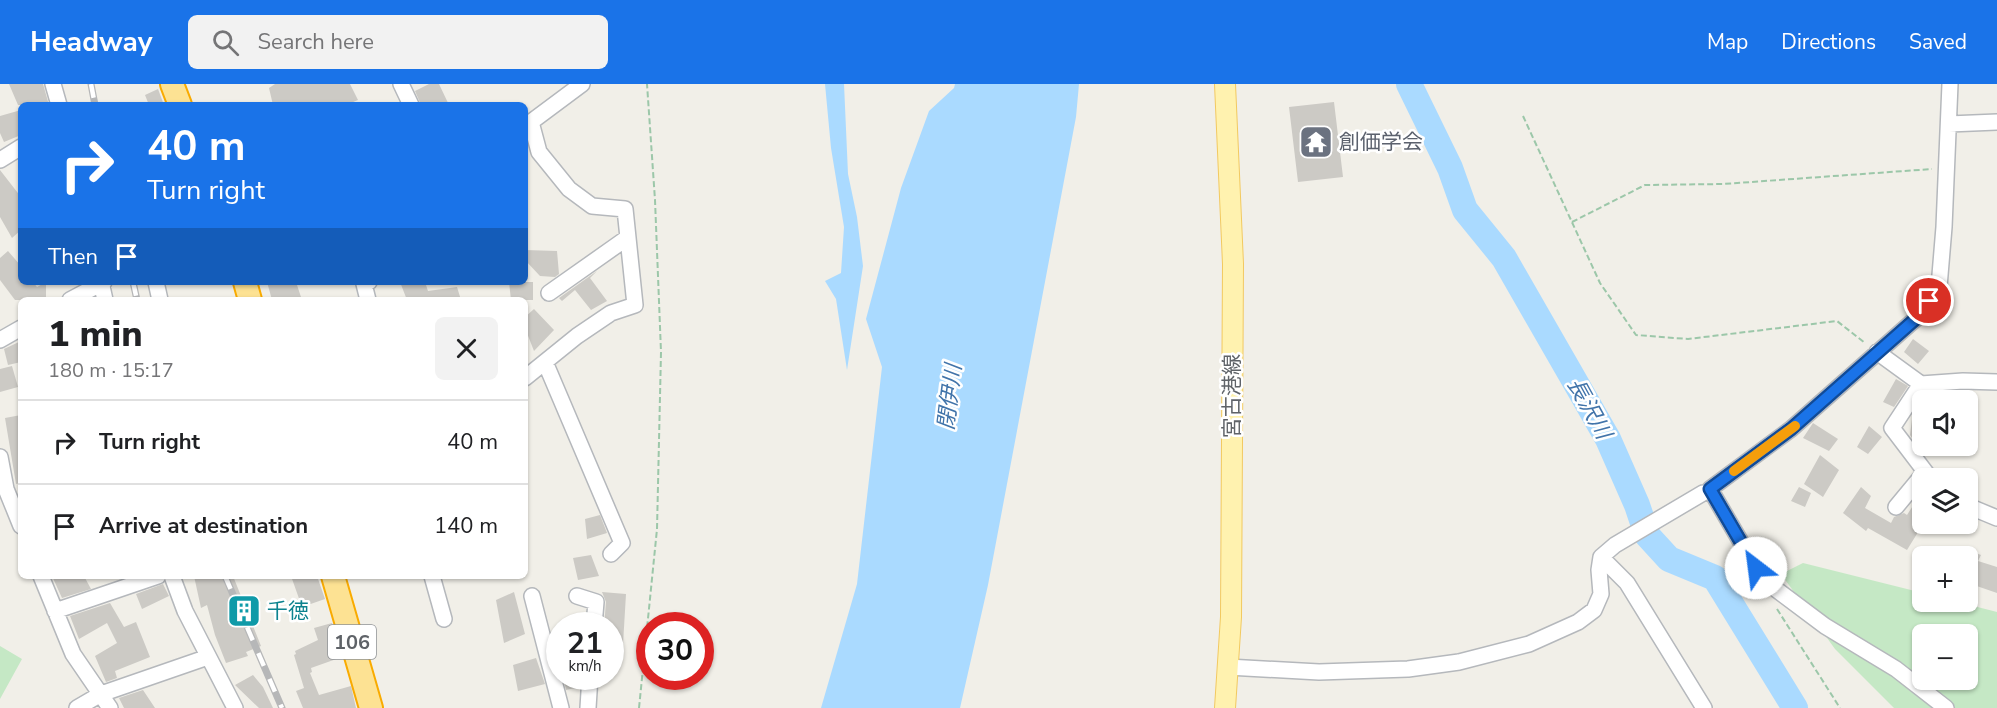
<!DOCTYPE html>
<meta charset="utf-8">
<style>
body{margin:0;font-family:"Nunito Sans","Noto Sans JP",sans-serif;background:#f2f2f2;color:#202124;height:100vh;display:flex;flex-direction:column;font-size:22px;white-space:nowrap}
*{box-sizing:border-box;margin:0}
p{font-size:20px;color:#757577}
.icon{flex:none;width:33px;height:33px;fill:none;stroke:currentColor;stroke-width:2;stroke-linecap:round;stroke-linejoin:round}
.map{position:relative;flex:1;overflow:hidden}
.side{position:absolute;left:18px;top:213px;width:510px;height:282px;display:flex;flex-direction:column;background:#fff;border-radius:9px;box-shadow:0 2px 4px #0004}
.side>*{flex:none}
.banner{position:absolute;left:18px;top:18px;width:510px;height:183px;border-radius:9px;box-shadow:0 2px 4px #0004;background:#1a73e8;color:#fff;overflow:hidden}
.fabs{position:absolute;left:1912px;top:306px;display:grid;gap:12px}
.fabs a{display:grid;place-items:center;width:66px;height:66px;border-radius:9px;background:#fff;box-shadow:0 2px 4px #0004;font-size:30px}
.speed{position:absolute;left:546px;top:528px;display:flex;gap:12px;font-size:30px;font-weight:700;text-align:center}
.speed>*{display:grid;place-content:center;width:78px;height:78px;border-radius:50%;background:#fff;box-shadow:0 2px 4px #0004;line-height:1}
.speed small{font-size:15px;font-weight:400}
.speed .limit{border:9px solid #d22;background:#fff;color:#111}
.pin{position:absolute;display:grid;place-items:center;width:51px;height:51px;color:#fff;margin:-26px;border:3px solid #fff;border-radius:50%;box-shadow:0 2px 6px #0007}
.me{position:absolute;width:66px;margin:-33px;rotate:330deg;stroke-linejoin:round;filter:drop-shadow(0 0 4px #0008)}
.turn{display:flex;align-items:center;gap:21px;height:126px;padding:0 30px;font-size:27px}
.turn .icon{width:78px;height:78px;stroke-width:2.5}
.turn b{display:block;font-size:42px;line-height:51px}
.then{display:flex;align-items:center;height:57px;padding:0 30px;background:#0003;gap:12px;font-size:22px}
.round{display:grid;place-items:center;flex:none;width:63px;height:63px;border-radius:9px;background:#f2f2f2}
.head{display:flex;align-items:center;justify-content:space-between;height:102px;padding:0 30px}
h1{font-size:36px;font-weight:800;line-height:45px}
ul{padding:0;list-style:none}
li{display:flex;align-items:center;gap:18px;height:84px;padding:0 30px;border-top:2px solid #e0e0e0}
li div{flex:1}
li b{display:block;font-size:22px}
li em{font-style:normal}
header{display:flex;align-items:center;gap:36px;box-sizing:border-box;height:84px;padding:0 30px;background:#1a73e8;color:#fff}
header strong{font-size:28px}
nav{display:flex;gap:33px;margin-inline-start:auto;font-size:21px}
.search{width:420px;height:54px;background:#f2f2f2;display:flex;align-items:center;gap:15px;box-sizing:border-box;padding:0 21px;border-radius:9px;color:#757577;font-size:22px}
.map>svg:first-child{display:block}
.green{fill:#c5e8c5;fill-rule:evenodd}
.water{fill:#aadaff}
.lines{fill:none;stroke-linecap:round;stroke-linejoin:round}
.river{stroke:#aadaff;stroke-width:26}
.building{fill:#cccac5}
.minor-casing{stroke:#b5b8bc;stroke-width:18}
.major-casing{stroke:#f2c960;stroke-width:22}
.highway-casing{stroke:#f9ab00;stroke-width:26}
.path{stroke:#9cc7a9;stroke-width:2;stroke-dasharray:6 3;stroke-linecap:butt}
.minor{stroke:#fff;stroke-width:15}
.major{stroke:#fff2af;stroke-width:20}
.highway{stroke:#fde293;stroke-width:22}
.rail-casing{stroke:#b6b7b8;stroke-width:7}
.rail{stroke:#fff;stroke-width:4.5;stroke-dasharray:14;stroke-linecap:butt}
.route-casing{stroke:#114b97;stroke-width:15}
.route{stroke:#1a73e8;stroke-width:10}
.slow{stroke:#f59e0b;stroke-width:10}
.labels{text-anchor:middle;stroke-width:5;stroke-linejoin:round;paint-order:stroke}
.shield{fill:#fff;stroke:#8f9295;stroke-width:1.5}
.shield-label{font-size:20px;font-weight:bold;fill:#5f6368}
.worship-label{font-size:21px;fill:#5b616d;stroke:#fff;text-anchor:start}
.street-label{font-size:21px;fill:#5f6368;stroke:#fff}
.culture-label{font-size:21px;fill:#0d838f;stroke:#fff;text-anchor:start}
.water-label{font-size:22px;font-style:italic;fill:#4174aa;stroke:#fff}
</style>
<header>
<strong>Headway</strong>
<div class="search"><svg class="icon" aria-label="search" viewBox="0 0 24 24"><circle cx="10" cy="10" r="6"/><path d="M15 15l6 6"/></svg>Search here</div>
<nav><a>Map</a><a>Directions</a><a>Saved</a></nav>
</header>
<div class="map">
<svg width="1997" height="624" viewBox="0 0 1997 624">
<rect width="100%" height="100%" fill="#f1efe8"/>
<path class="green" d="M1803,479L1923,509V518H1958L1997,528V624H1894L1835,565L1781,490ZM1923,550H1968V596H1923Z
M0,562L22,575L0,615Z"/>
<path class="water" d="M825,0H844L848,90L857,133L863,182L847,286L836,215L825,197L841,189L844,143L831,64Z
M955,0H1079L1076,33L988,501L960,624H821L857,500L882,283L866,235L901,104L929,27L954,4Z"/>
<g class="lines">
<path class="river" d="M1409,0L1450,84L1465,126L1504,174L1608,355L1637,421L1647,451L1669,475L1715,494L1795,624"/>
</g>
<path class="building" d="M9,0H43L49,21H18Z
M275,0H350L358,16L346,21H273L269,4Z
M429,0H439L449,21H421L415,7Z
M158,5L164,21H149L145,11Z
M1334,18L1343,93L1298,98L1289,23Z
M21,26V51L4,58L0,49V32Z
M0,86L21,113V146L12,154L0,133Z
M525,166L557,167L559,190L555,193L540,192L525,176Z
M8,167L21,182V198H33L37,203L46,198V216H15L0,196V174Z
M597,187L590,194L607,217L591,226L575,206L562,217L559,214Z
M267,198H296L302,216H272Z
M400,198H425L428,207L457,203L461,216H407Z
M509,198H533V216H511Z
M534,225L554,246L534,267L525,244V233Z
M1913,255L1929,267L1918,280L1904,268Z
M21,257V278L8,281L4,265Z
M12,282L18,303L0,308V285Z
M1896,295L1908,302L1894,323L1883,318Z
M21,331V399L16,400L5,334Z
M1912,335L1923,336V365L1919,364L1910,351Z
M1813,339L1838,355L1829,367L1803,354Z
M1869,342L1882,353L1868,370L1857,363Z
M1820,371L1839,386L1823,413L1804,400Z
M1799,403L1811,409L1805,423L1791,417Z
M1861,403L1871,412L1865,424L1891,439L1894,433L1904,429L1907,431L1923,406V440L1907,466L1868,444L1866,447L1843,429Z
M600,431L607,449L587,455L585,435Z
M1968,466L1981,471L1978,477L1997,483V509L1968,499Z
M591,471L599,492L578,496L573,474Z
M52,492H84L91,505L62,514Z
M194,492H233L261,562L246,568L248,572L226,579L215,551L207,521L201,524Z
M291,492H317L325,515L302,523Z
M163,500L169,512L142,525L136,510Z
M514,508L525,550L504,559L496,516Z
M602,508L626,510L622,577H610V542H604L606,518Z
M110,519L124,543L136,538L150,573L115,587L117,594L106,598L95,572L117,559L107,539L79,555L70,532Z
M332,539L342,573L311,584L312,588L310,589L319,611L351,602L356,624H303L296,607L304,604L294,571L296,570L295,567L318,556L314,544Z
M536,574L545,600L518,607L513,581Z
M253,591L263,603L273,624H259L235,601Z
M563,592H579L580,603L566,606Z
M143,606L155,624H124L119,614Z"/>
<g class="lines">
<defs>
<path id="minor" d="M53,0L59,21
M401,0L411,21
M525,40L531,38L582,0
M1949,40L1997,38
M0,76L21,63
M101,198L105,216
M156,198L160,216
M549,209L627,154
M70,216L104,198
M368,216L364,200L369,198
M0,256L21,244
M1877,268L1921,300L1963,297L1997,298
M545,278L622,459L611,470
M525,294L577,252L611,229L635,221L625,125L592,122L569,105L539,68L531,38
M1921,300L1892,344L1930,394
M0,373L6,405L21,442
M1968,422L1997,434
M1896,423L1925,388
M1601,473L1627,499L1704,624
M41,492L73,570L110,624
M172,492L185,527L235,624
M432,492L444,535
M532,512L561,624
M577,512L596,518L594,542
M55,527L158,492
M1228,583L1319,588L1408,585L1459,578L1529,560L1578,538L1594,526L1601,510L1599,486L1601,473L1615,461L1703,409
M77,624L101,610L208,573
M588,624L590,592
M1946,624L1896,585L1825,542L1777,506L1756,484L1710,405L1791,345L1920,231L1939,203L1944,143L1950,0"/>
<path id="major" d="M1225,624L1231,533L1233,180L1225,0"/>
<path id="highway" d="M172,0L180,21
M245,198L250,216
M333,492L371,624"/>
</defs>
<use href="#minor" class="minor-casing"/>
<use href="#major" class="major-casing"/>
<use href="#highway" class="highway-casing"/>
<path class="path" d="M1523,32L1600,199L1636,251L1688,255L1837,237L1865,259
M1572,138L1645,101L1723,100L1932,85
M1777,525L1840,624
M639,624L657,445L661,268L655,116L647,0"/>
<use href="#minor" class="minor"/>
<use href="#major" class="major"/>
<use href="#highway" class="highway"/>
<defs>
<path id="rail" d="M91,0L95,21
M133,198L137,216
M225,492L282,624"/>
</defs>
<use href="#rail" class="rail-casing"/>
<use href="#rail" class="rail"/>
</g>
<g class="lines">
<defs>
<path id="route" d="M1756,484L1710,405L1791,345L1920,231L1929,217"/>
</defs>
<use href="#route" class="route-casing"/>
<use href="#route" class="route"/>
<path class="slow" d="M1734,387L1795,342"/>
</g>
<defs>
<symbol id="temple-square" viewBox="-11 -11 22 22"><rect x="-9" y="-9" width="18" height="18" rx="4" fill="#6b7280" stroke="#fff"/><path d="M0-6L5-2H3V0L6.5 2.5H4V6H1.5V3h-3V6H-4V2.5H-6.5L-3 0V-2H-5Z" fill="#fff"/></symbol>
<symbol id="building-square" viewBox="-11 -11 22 22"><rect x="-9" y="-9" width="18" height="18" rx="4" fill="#0f9aa8" stroke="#fff"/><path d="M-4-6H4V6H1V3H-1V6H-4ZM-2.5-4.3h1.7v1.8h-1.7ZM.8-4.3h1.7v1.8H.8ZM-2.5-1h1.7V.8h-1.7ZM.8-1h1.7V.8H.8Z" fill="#fff"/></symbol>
</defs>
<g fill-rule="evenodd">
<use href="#temple-square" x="1297" y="39" width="38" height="38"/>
<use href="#building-square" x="225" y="508" width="38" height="38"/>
</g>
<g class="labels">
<rect class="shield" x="328" y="541" width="48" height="34" rx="4.5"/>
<g class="shield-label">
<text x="352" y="565">106</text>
</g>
<g class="worship-label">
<text x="1339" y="65">創価学会</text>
</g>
<g class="street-label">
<text transform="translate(1232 312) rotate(-90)" y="7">宮古港線</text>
</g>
<g class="culture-label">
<text x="267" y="534">千徳</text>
</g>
<g class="water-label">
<text transform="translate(949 313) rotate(-83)" y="8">閉伊川</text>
<text transform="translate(1590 324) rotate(61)" y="8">長沢川</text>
</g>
</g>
</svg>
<div class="fabs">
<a><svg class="icon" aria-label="sound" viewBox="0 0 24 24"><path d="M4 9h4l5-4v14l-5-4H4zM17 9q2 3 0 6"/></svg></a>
<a><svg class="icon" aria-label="layers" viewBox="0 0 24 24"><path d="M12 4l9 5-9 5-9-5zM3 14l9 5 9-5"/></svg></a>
<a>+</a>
<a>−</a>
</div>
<div class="speed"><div>21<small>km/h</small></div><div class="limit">30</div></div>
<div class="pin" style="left:1929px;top:217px;background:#d93025"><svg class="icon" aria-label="arrive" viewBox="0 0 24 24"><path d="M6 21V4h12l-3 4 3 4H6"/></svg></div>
<svg class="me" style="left:1756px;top:484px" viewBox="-20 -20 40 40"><circle r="19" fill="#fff"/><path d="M0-13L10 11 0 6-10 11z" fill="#1a73e8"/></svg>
<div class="banner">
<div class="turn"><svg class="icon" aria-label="right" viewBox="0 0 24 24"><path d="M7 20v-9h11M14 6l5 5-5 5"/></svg><div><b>40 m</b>Turn right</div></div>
<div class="then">Then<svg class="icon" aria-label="arrive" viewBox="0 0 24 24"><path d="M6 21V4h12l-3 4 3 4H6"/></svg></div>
</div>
<section class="side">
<div class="head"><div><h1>1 min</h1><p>180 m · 15:17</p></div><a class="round"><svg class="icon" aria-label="close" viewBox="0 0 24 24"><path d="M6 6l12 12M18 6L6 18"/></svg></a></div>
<ul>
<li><svg class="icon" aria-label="right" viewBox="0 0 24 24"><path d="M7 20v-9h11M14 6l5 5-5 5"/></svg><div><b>Turn right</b></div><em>40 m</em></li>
<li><svg class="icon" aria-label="arrive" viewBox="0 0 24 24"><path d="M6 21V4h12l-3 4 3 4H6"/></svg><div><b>Arrive at destination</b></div><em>140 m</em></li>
</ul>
</section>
</div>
